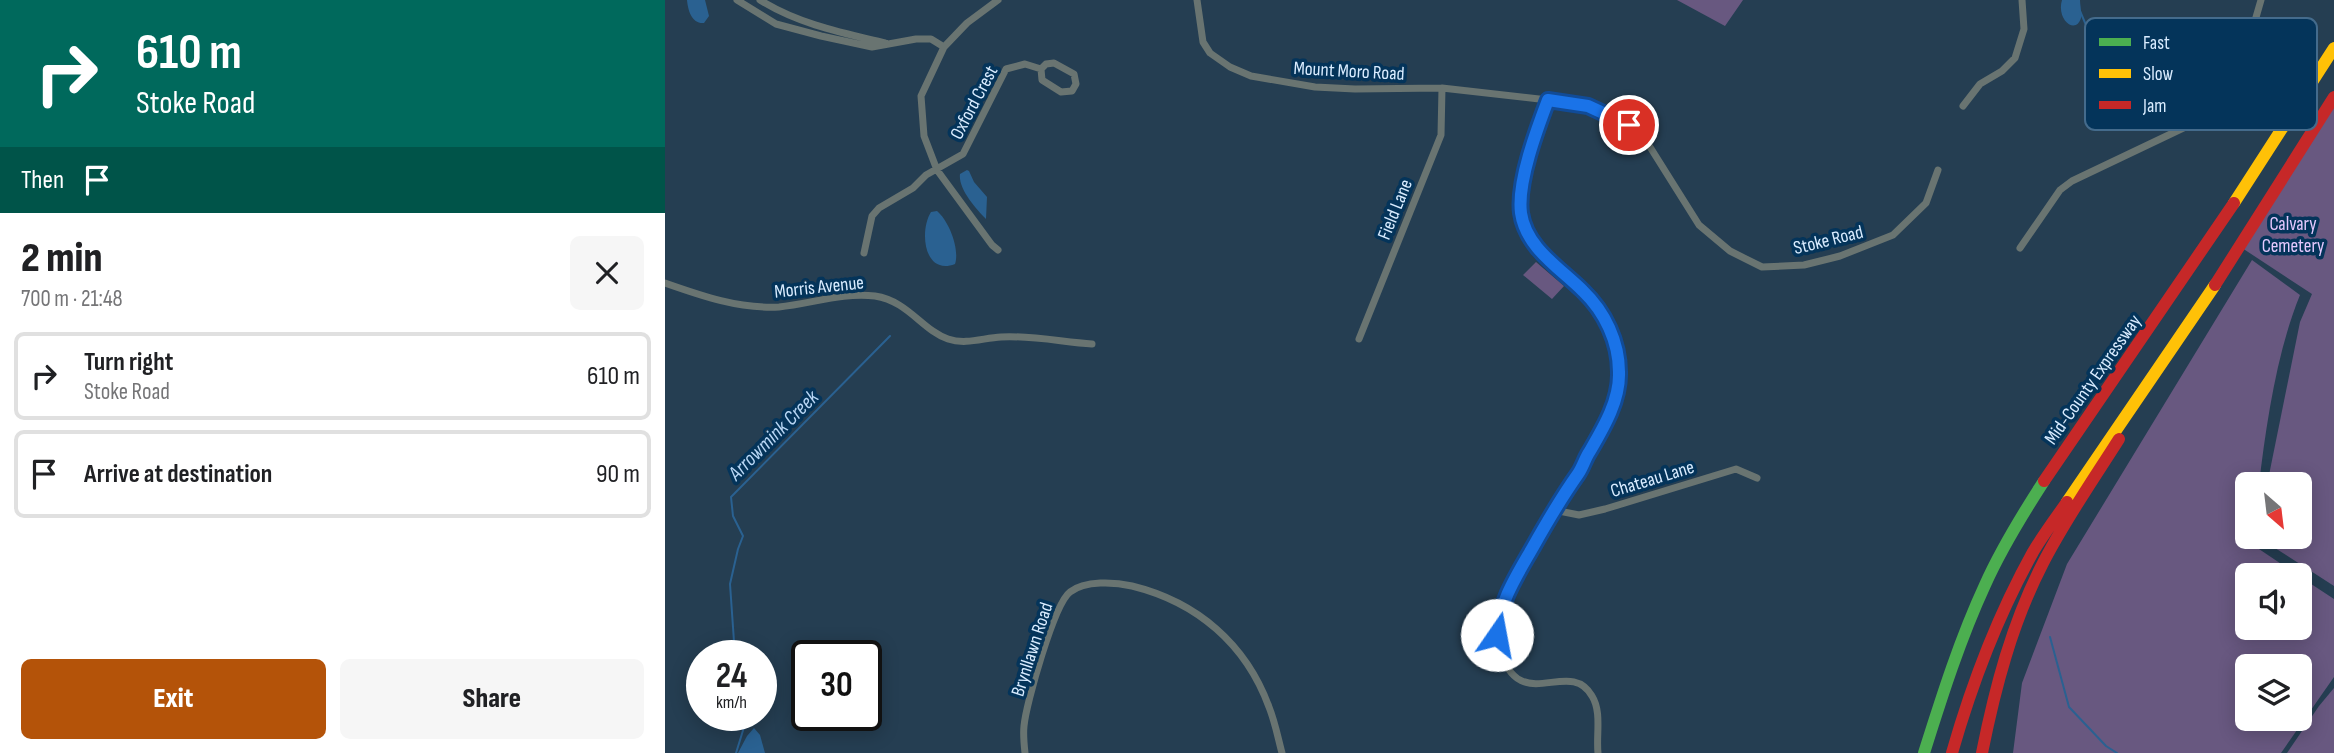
<!DOCTYPE html>
<meta charset="utf-8">
<style>
body{margin:0;font-family:"Sofia Sans Condensed",sans-serif;background:#f6f6f6;color:#202124;height:100vh;display:flex;flex-direction:column;font-size:26px;white-space:nowrap}
*{box-sizing:border-box;margin:0}
p{font-size:23px;color:#757577}
.icon{flex:none;width:38px;height:38px;fill:none;stroke:currentColor;stroke-width:2;stroke-linecap:round;stroke-linejoin:round}
.map{position:relative;flex:1;overflow:hidden}
.panel{display:flex;flex-direction:column;background:#fff;width:665px}
.panel>*{flex:none}
.hud{background:#00695c;color:#fff;overflow:hidden}
.needle{width:46px;rotate:152deg}
.buttons{position:absolute;left:1570px;top:472px;display:grid;gap:14px}
.buttons a{display:grid;place-items:center;width:77px;height:77px;border-radius:10px;background:#fff;box-shadow:0 4px 18px #0003;font-size:35px}
.speed{position:absolute;left:21px;top:640px;display:flex;gap:14px;font-size:35px;font-weight:700;text-align:center}
.speed>*{display:grid;place-content:center;width:91px;height:91px;border-radius:50%;background:#fff;box-shadow:0 4px 18px #0003;line-height:1}
.speed small{font-size:18px;font-weight:400}
.speed .limit{border:4px solid #111;border-radius:10px;background:#fff;color:#111}
.pin{position:absolute;display:grid;place-items:center;width:60px;height:60px;color:#fff;margin:-30px;border:4px solid #fff;border-radius:50%;box-shadow:0 2px 7px #0007}
.me{position:absolute;width:77px;margin:-38px;rotate:12deg;stroke-linejoin:round;filter:drop-shadow(0 0 5px #0008)}
.turn{display:flex;align-items:center;gap:24px;height:147px;padding:0 21px;font-size:32px}
.turn .icon{width:91px;height:91px;stroke-width:2.5}
.turn b{display:block;font-size:49px;line-height:60px}
.then{display:flex;align-items:center;height:66px;padding:0 21px;background:#0003;gap:14px;font-size:26px}
.round{display:grid;place-items:center;flex:none;width:74px;height:74px;border-radius:10px;background:#f6f6f6}
.headline{display:flex;align-items:center;justify-content:space-between;height:119px;padding:0 21px}
h1{font-size:42px;font-weight:800;line-height:52px}
.button{display:flex;gap:14px;margin-top:auto;padding:14px 21px}
.button a{flex:1;height:80px;border-radius:10px;background:#b45309;color:#fff;font-size:28px;font-weight:800;line-height:80px;text-align:center}
.button a+a{background:#f6f6f6;color:#202124}
ul{padding:0;list-style:none}
li{display:flex;align-items:center;gap:21px;height:88px;margin:0 14px 10px;padding:0 7px;border:4px solid #e0e0e0;border-radius:10px}
li div{flex:1}
li b{display:block;font-size:26px}
li em{font-style:normal}
main{display:flex;flex:1;min-height:0}
.map>svg:first-child{display:block}
.green{fill:#685880;fill-rule:evenodd}
.water{fill:#2a6191}
.lines{fill:none;stroke-linecap:round;stroke-linejoin:round}
.stream{stroke:#2a6191;stroke-width:2}
.street{stroke:#697471;stroke-width:7}
.fast{stroke:#4caf50;stroke-width:12}
.slow{stroke:#ffc107;stroke-width:12}
.jam{stroke:#c62828;stroke-width:12}
.route-casing{stroke:#114b97;stroke-width:18}
.route{stroke:#1a73e8;stroke-width:12}
.labels{text-anchor:middle;stroke-width:7;stroke-linejoin:round;paint-order:stroke}
.street-label{font-size:19px;fill:#d9ecff;stroke:#04345a}
.park-label{font-size:19px;fill:#e5c9fe;stroke:#04345a}
.water-label{font-size:21px;font-style:italic;fill:#b8d6f4;stroke:#04345a}
.key{fill:#04345a;stroke:#446b8c;stroke-width:2}
.key-label{font-size:19px;fill:#d9ecff}
</style>
<main>
<section class="panel">
<div class="hud">
<div class="turn"><svg class="icon" aria-label="right" viewBox="0 0 24 24"><path d="M7 20v-9h11M14 6l5 5-5 5"/></svg><div><b>610 m</b>Stoke Road</div></div>
<div class="then">Then<svg class="icon" aria-label="arrive" viewBox="0 0 24 24"><path d="M6 21V4h12l-3 4 3 4H6"/></svg></div>
</div>
<div class="headline"><div><h1>2 min</h1><p>700 m · 21:48</p></div><a class="round"><svg class="icon" aria-label="close" viewBox="0 0 24 24"><path d="M6 6l12 12M18 6L6 18"/></svg></a></div>
<ul>
<li><svg class="icon" aria-label="right" viewBox="0 0 24 24"><path d="M7 20v-9h11M14 6l5 5-5 5"/></svg><div><b>Turn right</b><p>Stoke Road</p></div><em>610 m</em></li>
<li><svg class="icon" aria-label="arrive" viewBox="0 0 24 24"><path d="M6 21V4h12l-3 4 3 4H6"/></svg><div><b>Arrive at destination</b></div><em>90 m</em></li>
</ul>
<div class="button"><a>Exit</a><a>Share</a></div>
</section>
<div class="map">
<svg width="1669" height="753" viewBox="0 0 1669 753">
<rect width="100%" height="100%" fill="#253e52"/>
<path class="green" d="M1012,0H1078L1060,26Z
M1669,97V586L1610,548L1601,537H1634V485H1602L1635,322L1647,294L1574,246Z
M1587,260L1635,295C1612,351 1601,425 1594,485H1582V537H1589L1588,545L1634,576H1582V628H1634V576L1669,599V677L1616,753H1348L1357,683L1402,564ZM1582,667H1634V719H1582Z
M871,262L899,286L887,299L858,275Z
M1669,688V753H1622L1654,706Z"/>
<path class="water" d="M22,0H40L44,16L39,23C27,24 23,11 22,0Z
M1397,0H1415C1415,5 1417,14 1416,18C1411,35 1391,20 1397,0Z
M302,170L304,171L309,182L322,197L321,219C311,209 293,189 295,174Z
M272,211C284,221 295,249 290,264C259,276 254,231 266,212Z
M89,728L95,735L100,753H73L82,736Z"/>
<g class="lines">
<path class="stream" d="M1415,11L1424,32L1432,83
M1385,637L1404,707L1441,746L1452,753
M70,656L65,584L73,549L78,536L68,516L66,497L225,336
M71,753L80,724L77,716"/>
<path class="street" d="M72,0L111,24L156,36L207,47L251,39H266L279,47
M95,0C133,24 178,33 220,43
M333,0L302,23L279,47L256,96L259,136L272,170L327,245L333,250
M532,0L538,42L545,53L565,67L586,76L650,87L690,89L777,88L883,100L923,106L964,125L980,139L1034,225L1065,251L1097,267L1139,265L1175,256L1228,235L1261,203L1273,170
M389,63L409,74L411,84L407,91L396,92L377,80L376,69L381,64Z
M883,100C872,130 853,180 856,212C860,249 897,268 920,293C944,318 956,350 953,385C951,409 936,432 924,452C904,489 881,524 860,561C850,579 837,598 833,619C832,627 832,637 834,645C852,720 904,655 927,696C937,712 931,735 933,753
M1298,106L1315,84L1337,71L1350,58L1359,29L1357,0
M1355,248L1395,190L1407,181L1533,121L1558,96L1576,69L1596,0
M199,253L207,216L214,208L248,188L261,175L298,154L341,69L360,64L376,69
M0,283C37,296 74,309 114,307C146,304 177,292 210,296C243,301 257,330 283,339C301,345 318,338 336,337C364,335 398,342 427,344
M694,339L776,135L777,88
M889,510L914,515L940,509L1071,469L1092,478
M360,753C359,744 358,735 359,726C361,704 389,604 405,592C420,580 450,582 467,586C532,602 581,644 604,707C610,722 613,738 617,753"/>
<path class="fast" d="M1259,753C1277,696 1295,639 1320,585C1336,549 1357,515 1379,481"/>
<path class="slow" d="M1569,203L1669,48
M1402,502L1550,285"/>
<path class="jam" d="M1550,285L1669,97
M1379,481L1569,203
M1287,753C1307,683 1333,615 1368,552C1378,535 1390,519 1402,502
M1317,753C1330,688 1347,623 1378,563C1400,520 1428,480 1454,439"/>
</g>
<g class="lines">
<defs>
<path id="route" d="M832,635C834,602 852,575 868,547C882,522 896,498 913,474C918,467 920,458 925,451C939,427 955,400 954,372C954,342 940,312 918,291C895,268 861,248 856,213C852,182 872,129 883,100L923,106L964,125"/>
</defs>
<use href="#route" class="route-casing"/>
<use href="#route" class="route"/>
</g>
<g class="labels">
<g class="street-label">
<text transform="translate(684 70) rotate(3)" y="7">Mount Moro Road</text>
<text transform="translate(308 102) rotate(-62)" y="7">Oxford Crest</text>
<text transform="translate(729 209) rotate(-68)" y="7">Field Lane</text>
<text transform="translate(1163 239) rotate(-14)" y="7">Stoke Road</text>
<text transform="translate(154 286) rotate(-6)" y="7">Morris Avenue</text>
<text transform="translate(1427 379) rotate(-55)" y="7">Mid-County Expressway</text>
<text transform="translate(987 478) rotate(-17)" y="7">Chateau Lane</text>
<text transform="translate(366 649) rotate(-72)" y="7">Brynllawn Road</text>
</g>
<g class="park-label">
<text x="1628" y="230">Calvary<tspan x="1628" dy="22">Cemetery</tspan></text>
</g>
<g class="water-label">
<text transform="translate(108 435) rotate(-45)" y="7">Arrowmink Creek</text>
</g>
</g>
<rect x="1420" y="18" width="232" height="112" rx="10" class="key"/>
<rect x="1434" y="38" width="32" height="8" fill="#4caf50"/>
<rect x="1434" y="69" width="32" height="9" fill="#ffc107"/>
<rect x="1434" y="101" width="32" height="8" fill="#c62828"/>
<g class="key-label">
<text x="1478" y="49">Fast</text>
<text x="1478" y="80">Slow</text>
<text x="1478" y="112">Jam</text>
</g>
</svg>
<div class="buttons">
<a><svg class="needle" viewBox="-14 -14 28 28"><path d="M0-13l5 13h-10z" fill="#e53935"/><path d="M0 13l5-13h-10z" fill="#757577"/></svg></a>
<a><svg class="icon" aria-label="sound" viewBox="0 0 24 24"><path d="M4 9h4l5-4v14l-5-4H4zM17 9q2 3 0 6"/></svg></a>
<a><svg class="icon" aria-label="layers" viewBox="0 0 24 24"><path d="M12 4l9 5-9 5-9-5zM3 14l9 5 9-5"/></svg></a>
</div>
<div class="speed"><div>24<small>km/h</small></div><div class="limit">30</div></div>
<div class="pin" style="left:964px;top:125px;background:#d93025"><svg class="icon" aria-label="arrive" viewBox="0 0 24 24"><path d="M6 21V4h12l-3 4 3 4H6"/></svg></div>
<svg class="me" style="left:832px;top:635px" viewBox="-20 -20 40 40"><circle r="19" fill="#fff"/><path d="M0-13L10 11 0 6-10 11z" fill="#1a73e8"/></svg>
</div>
</main>
